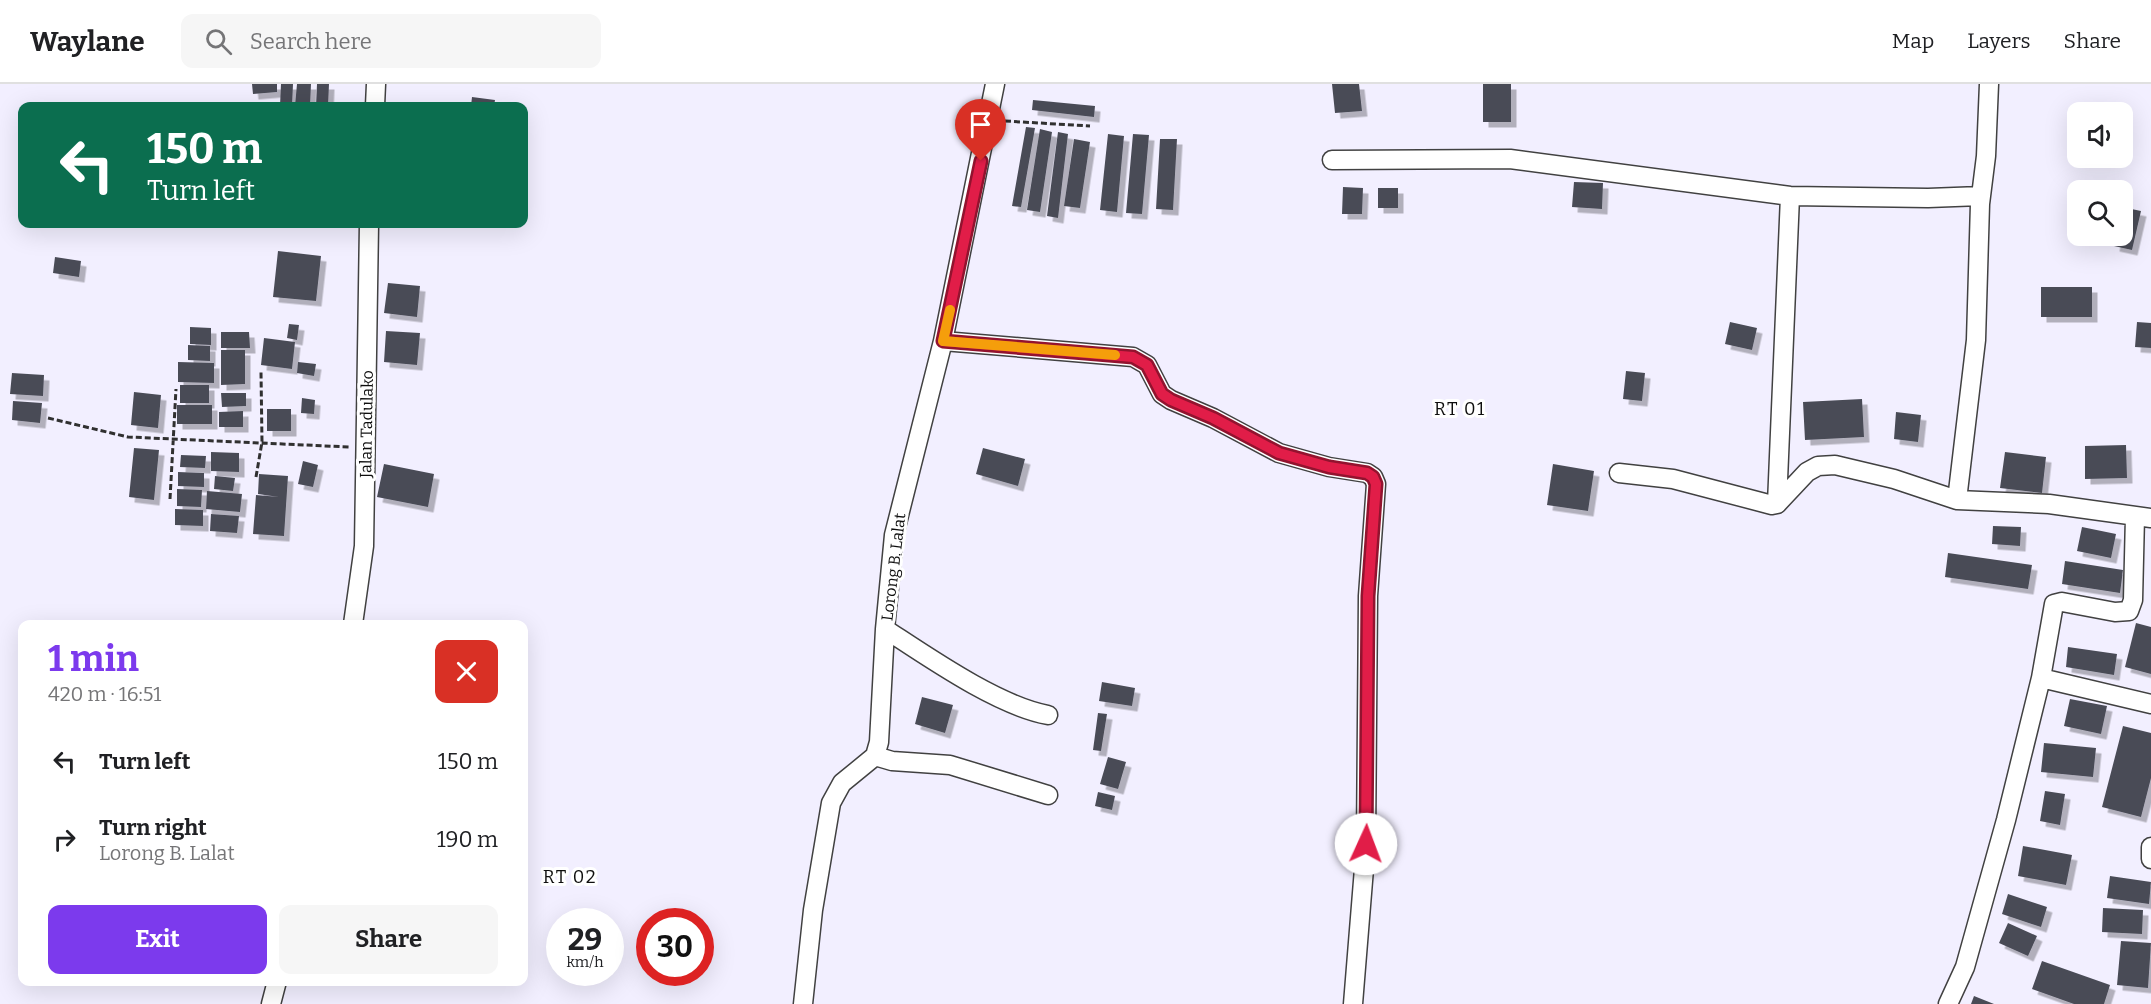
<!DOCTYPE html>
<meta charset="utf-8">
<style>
body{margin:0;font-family:Bitter,serif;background:#f6f6f6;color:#202124;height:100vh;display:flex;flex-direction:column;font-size:22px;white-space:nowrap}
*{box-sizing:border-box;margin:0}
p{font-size:20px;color:#757577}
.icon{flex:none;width:33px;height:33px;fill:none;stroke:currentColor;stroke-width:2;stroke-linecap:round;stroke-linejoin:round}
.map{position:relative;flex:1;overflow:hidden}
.drawer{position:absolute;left:18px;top:536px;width:510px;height:366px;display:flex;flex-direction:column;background:#fff;border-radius:12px;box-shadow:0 6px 24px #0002}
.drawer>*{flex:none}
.guide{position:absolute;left:18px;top:18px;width:510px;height:126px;border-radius:12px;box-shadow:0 6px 24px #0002;background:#0b6e4f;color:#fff;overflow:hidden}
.controls{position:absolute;left:2067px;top:18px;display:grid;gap:12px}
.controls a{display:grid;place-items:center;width:66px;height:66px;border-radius:12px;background:#fff;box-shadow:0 6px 24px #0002;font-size:30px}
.speed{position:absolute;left:546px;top:824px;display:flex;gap:12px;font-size:30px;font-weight:700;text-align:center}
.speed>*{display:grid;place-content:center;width:78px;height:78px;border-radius:50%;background:#fff;box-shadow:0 6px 24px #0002;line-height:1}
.speed small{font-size:15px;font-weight:400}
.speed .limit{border:9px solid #d22;background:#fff;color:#111}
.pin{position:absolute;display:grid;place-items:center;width:51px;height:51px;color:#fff;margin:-62px -26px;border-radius:50% 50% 50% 0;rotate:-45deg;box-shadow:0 0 6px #0007}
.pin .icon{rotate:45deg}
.me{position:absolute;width:66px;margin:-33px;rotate:2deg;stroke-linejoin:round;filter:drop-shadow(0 0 4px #0008)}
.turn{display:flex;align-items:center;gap:21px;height:126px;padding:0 30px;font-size:27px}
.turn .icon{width:78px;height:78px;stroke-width:2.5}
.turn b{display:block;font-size:42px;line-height:51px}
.round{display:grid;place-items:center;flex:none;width:63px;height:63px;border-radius:12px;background:#f6f6f6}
.overview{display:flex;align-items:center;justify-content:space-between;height:102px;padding:0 30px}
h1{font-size:36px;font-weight:700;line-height:45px;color:#7c3aed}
.primary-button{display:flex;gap:12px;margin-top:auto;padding:12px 30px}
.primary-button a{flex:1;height:69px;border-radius:12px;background:#7c3aed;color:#fff;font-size:24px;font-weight:700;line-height:69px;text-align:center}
.primary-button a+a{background:#f6f6f6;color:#202124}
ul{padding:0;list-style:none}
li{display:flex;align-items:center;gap:18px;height:78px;padding:0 30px}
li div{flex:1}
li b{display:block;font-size:22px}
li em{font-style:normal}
header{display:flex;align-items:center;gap:36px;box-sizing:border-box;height:84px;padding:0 30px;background:#fff;border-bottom:2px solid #e0e0e0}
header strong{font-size:28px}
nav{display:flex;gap:33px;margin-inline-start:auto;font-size:21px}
.search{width:420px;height:54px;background:#f6f6f6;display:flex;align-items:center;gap:15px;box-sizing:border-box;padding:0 21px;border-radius:12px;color:#757577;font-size:22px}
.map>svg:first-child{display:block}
.building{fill:#4a4c57;filter:url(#shadow)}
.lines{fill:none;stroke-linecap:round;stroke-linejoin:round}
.minor-casing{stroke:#414141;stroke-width:21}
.path{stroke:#303030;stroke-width:3;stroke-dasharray:6 3;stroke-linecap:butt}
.minor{stroke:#fff;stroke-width:18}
.route-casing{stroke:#92132f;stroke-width:15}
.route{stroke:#e11d48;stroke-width:10}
.slow{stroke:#f59e0b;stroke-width:10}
.labels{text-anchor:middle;stroke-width:6;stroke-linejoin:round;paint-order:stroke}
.street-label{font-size:16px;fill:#0e0e0e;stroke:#fff}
.neighbourhood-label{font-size:18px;letter-spacing:1.5px;fill:#0e0e0e;stroke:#fff}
</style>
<header>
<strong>Waylane</strong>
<div class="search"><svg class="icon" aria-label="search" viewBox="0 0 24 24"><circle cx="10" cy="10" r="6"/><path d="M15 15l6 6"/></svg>Search here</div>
<nav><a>Map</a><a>Layers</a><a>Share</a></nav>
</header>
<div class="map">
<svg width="2151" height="920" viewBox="0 0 2151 920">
<defs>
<filter id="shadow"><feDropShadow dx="5.5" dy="5.5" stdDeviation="0" flood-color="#0004"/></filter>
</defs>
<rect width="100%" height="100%" fill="#f2efff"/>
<path class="building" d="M252,0H277V8L253,10Z
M281,0H293L292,22H280Z
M297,0H311L310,22H295Z
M317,0H329L328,22H316Z
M1332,0H1359L1362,27L1335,29Z
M1483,0H1511V38H1483Z
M472,13L495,16L494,22H471Z
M1033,16L1095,22L1094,33L1032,26Z
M1026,43L1035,44L1021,123L1012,122Z
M1040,45L1052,48L1040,128L1027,126Z
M1058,48L1068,50L1058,134L1047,132Z
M1108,50L1124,52L1117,128L1100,126Z
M1133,50L1149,51L1142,130L1126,129Z
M1074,55L1090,58L1080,124L1064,122Z
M1160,55H1177L1173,126L1156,125Z
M1574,98L1603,99L1602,125L1572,123Z
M1343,103L1363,104L1362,130H1342Z
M1378,104H1398V124H1378Z
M2122,123L2141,127L2132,166L2114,162L2116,152H2122Z
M278,167L321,172L316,217L273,213Z
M55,173L81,177L79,193L53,189Z
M388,199L420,202L417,233L384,229Z
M2041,203H2092V233H2041Z
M1730,238L1757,244L1752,266L1725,260Z
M2137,238L2151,239V264L2135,263Z
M289,240L299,241L297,256L287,254Z
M190,243L211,244V261L190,260Z
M386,247L420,249L417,281L384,278Z
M221,248H249L250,264H221Z
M264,254L295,258L292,285L261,281Z
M188,261L210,262V277L188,276Z
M221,266H245V300L221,301Z
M178,278L214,279V299L178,298Z
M298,278L316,280L314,292L297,289Z
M1626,287L1645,289L1642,317L1623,315Z
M12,289L44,291L43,312L10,310Z
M180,301H209V319H180Z
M134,308L161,311L158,344L131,341Z
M221,309H246V322L222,323Z
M302,314L315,316L314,330L301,329Z
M1862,315L1864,353L1805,356L1803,318Z
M13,317L42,319L40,339L12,336Z
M177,321H212V340H177Z
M267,325H291V347H267Z
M243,327V343H219V328Z
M1896,328L1921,331L1918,358L1894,355Z
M2126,361L2127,394L2085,395V362Z
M134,364L159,366L154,416L129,413Z
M983,364L1025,375L1018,402L976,390Z
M211,368L239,369V388L211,387Z
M2005,368L2046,373L2042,409L2000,404Z
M181,371L206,372L205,384L180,383Z
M303,377L318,381L313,403L298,400Z
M384,380L434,390L428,423L377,413Z
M1553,380L1594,387L1588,427L1547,421Z
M178,388L204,389V403L178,402Z
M259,390L288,392L284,452L253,450L256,411L279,413L258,410Z
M215,392L235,394L233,407L214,405Z
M177,405L202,406L201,423L177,422Z
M207,407L242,410L240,428L206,425Z
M175,425L203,426V442L175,441Z
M211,430L239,432L237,449L210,447Z
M1993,442L2021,443L2020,462L1992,460Z
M2082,443L2116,450L2111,474L2077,467Z
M1948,469L2032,481L2028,505L1945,493Z
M2065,477L2123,486L2120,509L2062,500Z
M2136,539L2151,543V590L2125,583Z
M2068,563L2117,570L2114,591L2066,583Z
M1102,598L1135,604L1132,622L1099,617Z
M922,613L953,621L945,649L915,640Z
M2070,615L2107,622L2101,650L2064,642Z
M1098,629L1107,630L1101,667L1093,666Z
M2123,642L2151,649V694L2141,733L2102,723Z
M2044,659L2096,664L2093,693L2041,688Z
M1108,673L1126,678L1118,705L1100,700Z
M2045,707L2065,710L2060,741L2040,737Z
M1098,708L1115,712L1112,726L1095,722Z
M2023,762L2072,771L2066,801L2018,792Z
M2110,792L2151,798L2149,820L2107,814Z
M2008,810L2047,823L2041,843L2002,830Z
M2103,824L2143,826L2142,850L2102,848Z
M2008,839L2037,852L2028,872L1999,859Z
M2121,857L2151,859L2148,904L2117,901Z
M2042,877L2110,901L2104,920H2074L2032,905Z
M1974,912L1994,920H1971Z"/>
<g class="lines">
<defs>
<path id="minor" d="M375,22L376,0
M1332,76L1510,75L1790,112L1928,114L1981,112
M943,257L1133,273L1147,281L1162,310L1171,316L1213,334L1279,369L1329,383L1367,389L1373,393L1376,400L1368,512L1366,760L1353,920
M1619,389L1673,395L1772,421L1777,420L1807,388L1818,382L1835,381L1894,395L1957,416L2049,420L2151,434
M1957,416L1976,256L1980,120L1986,72L1989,0
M1777,420L1790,112
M353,540L364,462L369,140
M885,545C928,573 998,622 1048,631
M2041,594L2151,620
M875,672L892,677L950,681L1048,711
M2151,763V775
M271,920L277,897
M803,920L813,826L831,719L842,699L875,672L879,658L885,545L894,451L943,257L995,0
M1948,920L1965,883L2006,736L2041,594L2054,520L2062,518L2115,528L2129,527L2133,516L2135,432"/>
</defs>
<use href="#minor" class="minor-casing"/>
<path class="path" d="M1005,37L1090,42
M48,334L128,353L349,363
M256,393L262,358L261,288
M170,415L176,305"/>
<use href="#minor" class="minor"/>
</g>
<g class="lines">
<defs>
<path id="route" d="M981,77L943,257L1133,273L1147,281L1162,310L1171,316L1213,334L1279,369L1329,383L1367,389L1373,393L1376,400L1368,512L1366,760"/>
</defs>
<use href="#route" class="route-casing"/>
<use href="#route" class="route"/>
<path class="slow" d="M950,226L943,257L1115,271"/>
</g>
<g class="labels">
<g class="street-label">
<text transform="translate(366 340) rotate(-89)" y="6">Jalan Tadulako</text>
<text transform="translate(893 483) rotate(-83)" y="6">Lorong B. Lalat</text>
</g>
<g class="neighbourhood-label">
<text x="1460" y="331">RT 01</text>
<text x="570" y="799">RT 02</text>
</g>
</g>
</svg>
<div class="controls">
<a><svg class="icon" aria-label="sound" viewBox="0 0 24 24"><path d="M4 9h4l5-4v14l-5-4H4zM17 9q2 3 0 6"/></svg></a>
<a><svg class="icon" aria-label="search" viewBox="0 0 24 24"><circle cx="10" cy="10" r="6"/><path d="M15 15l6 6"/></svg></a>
</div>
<div class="speed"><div>29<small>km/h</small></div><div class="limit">30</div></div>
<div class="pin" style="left:981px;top:77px;background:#d93025"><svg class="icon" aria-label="arrive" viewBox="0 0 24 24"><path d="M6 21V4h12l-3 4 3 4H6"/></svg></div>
<svg class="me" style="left:1366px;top:760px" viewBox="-20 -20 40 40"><circle r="19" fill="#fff"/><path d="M0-13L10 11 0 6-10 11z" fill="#e11d48"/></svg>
<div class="guide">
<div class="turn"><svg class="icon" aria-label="left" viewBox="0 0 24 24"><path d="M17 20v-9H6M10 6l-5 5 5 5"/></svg><div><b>150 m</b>Turn left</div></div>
</div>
<section class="drawer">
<div class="overview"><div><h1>1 min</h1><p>420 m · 16:51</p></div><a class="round" style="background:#d93025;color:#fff"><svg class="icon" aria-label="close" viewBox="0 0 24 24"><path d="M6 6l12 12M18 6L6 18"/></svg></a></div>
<ul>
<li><svg class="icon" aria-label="left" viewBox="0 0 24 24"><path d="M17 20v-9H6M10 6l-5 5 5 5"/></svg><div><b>Turn left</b></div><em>150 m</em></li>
<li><svg class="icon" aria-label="right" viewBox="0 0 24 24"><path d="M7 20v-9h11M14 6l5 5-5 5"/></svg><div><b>Turn right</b><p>Lorong B. Lalat</p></div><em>190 m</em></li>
</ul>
<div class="primary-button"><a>Exit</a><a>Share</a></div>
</section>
</div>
